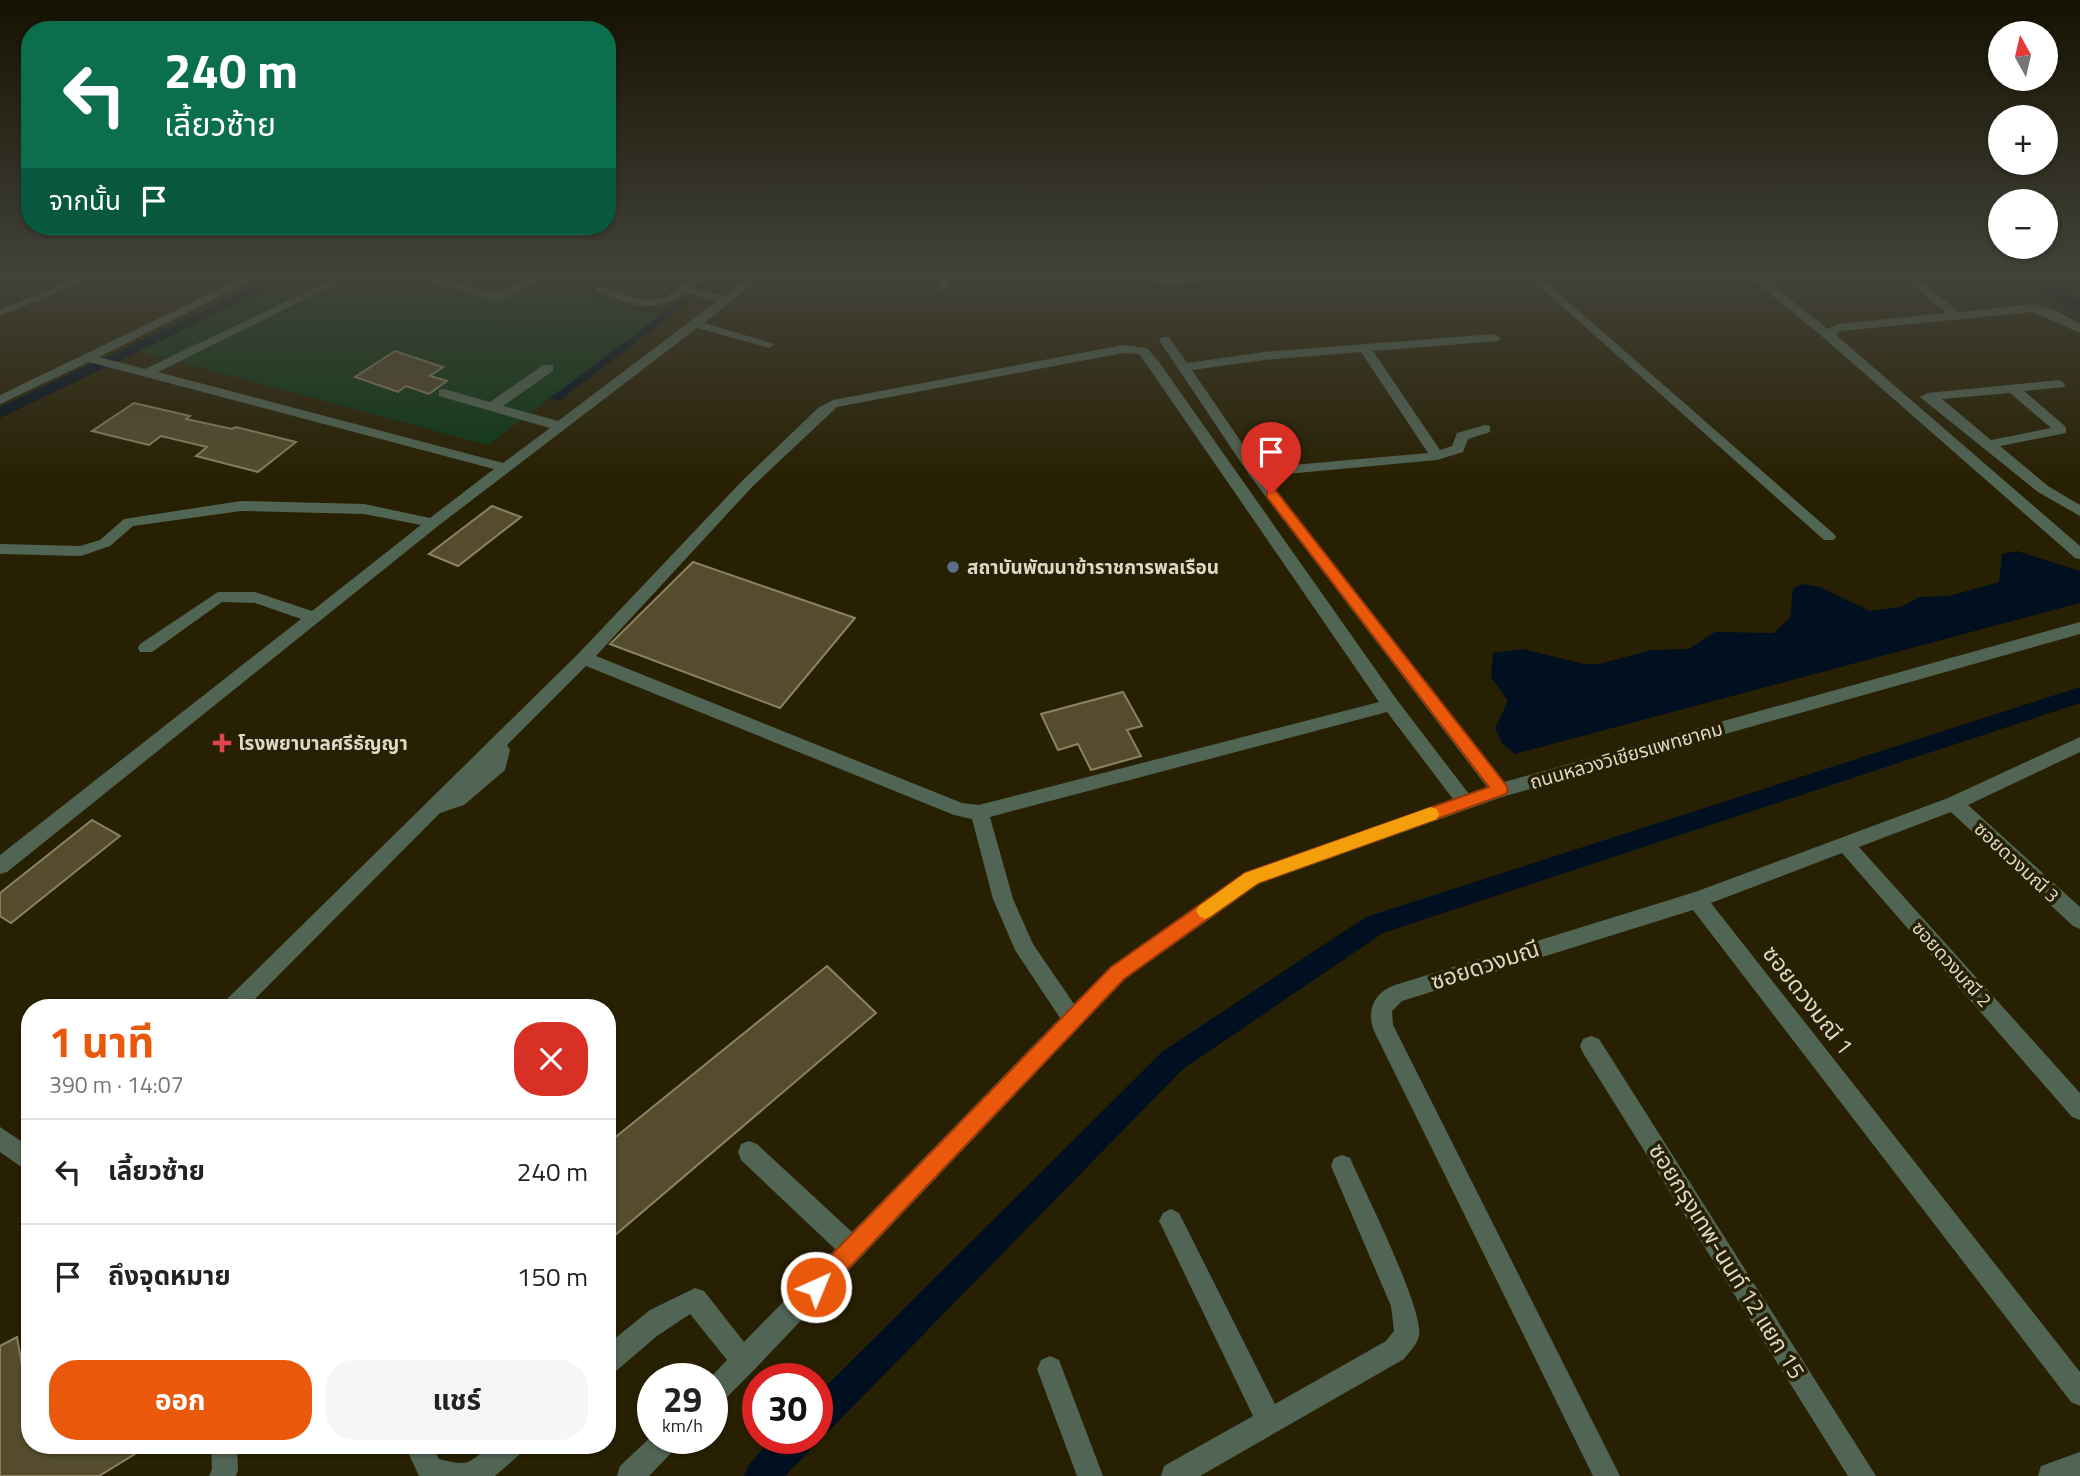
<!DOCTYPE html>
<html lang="th">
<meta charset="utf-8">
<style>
body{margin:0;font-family:"Titillium Web","Noto Sans Thai",sans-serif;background:#f6f6f6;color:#222;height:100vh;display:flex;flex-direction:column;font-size:26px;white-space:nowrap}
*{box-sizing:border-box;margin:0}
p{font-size:23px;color:#767676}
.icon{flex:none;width:38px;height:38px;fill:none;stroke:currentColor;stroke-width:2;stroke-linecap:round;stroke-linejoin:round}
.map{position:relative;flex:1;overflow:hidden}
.sheet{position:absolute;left:21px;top:999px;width:595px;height:455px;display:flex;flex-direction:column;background:#fff;border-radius:28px;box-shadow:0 2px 5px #0004}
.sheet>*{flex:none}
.banner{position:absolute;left:21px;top:21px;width:595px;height:214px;border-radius:28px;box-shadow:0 2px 5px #0004;background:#0b6e4f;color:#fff;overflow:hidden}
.needle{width:46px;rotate:352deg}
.controls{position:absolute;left:1988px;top:21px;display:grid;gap:14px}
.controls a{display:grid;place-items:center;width:70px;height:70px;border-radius:50%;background:#fff;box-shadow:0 2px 5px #0004;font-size:35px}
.speed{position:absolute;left:637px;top:1363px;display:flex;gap:14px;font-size:35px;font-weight:700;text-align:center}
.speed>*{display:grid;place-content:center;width:91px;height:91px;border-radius:50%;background:#fff;box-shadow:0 2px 5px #0004;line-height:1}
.speed small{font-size:18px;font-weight:400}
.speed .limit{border:10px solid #d22;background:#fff;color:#111}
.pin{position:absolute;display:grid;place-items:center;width:60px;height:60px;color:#fff;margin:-72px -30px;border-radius:50% 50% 50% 0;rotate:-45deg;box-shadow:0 0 7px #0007}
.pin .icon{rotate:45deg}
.me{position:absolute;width:77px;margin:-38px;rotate:44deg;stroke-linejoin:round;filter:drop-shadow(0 0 5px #0008)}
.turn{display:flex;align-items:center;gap:24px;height:147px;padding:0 28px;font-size:32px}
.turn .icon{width:91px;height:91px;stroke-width:2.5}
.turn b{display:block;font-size:49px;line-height:60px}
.then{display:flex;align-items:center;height:66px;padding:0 28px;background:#0003;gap:14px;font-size:26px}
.round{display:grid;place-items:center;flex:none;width:74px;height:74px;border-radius:28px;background:#f6f6f6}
.head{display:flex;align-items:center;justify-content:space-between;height:119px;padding:0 28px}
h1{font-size:42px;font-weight:700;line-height:52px;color:#ea580c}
.cta{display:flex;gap:14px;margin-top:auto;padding:14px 28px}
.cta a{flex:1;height:80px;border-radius:28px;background:#ea580c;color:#fff;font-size:28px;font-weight:700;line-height:80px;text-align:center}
.cta a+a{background:#f6f6f6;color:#222}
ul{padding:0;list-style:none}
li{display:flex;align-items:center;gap:21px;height:105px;padding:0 28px;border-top:2px solid #e0e0e0}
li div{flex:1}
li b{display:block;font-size:26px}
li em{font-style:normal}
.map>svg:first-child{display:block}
.green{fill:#0d3816}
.water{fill:#001021}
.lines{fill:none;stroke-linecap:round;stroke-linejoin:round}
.canal{fill:#001021;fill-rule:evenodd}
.building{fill:#544c2d;stroke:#8b8261;stroke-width:2}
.path{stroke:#696248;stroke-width:2.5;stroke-dasharray:2.5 4.5;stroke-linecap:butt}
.minor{fill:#516555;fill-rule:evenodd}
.route{fill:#ea580c;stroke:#983908;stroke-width:2}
.slow{fill:#f59e0b}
.service-dot{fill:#5c6f8a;stroke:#282002;stroke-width:2.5}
.health-dot{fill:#e0444e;stroke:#282002;stroke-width:2.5}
.labels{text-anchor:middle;stroke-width:7;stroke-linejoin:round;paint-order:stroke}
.poi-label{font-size:19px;font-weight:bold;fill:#ddd9c7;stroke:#282002;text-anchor:start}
.street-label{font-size:19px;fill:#ddd9c7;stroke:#282002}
.near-street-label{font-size:23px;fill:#ddd9c7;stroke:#282002}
</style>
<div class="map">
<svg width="2080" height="1476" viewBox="0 0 2080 1476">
<rect width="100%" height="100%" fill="#282002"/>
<path class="green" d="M298,275H587L570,287L659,316L488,445L139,351Z"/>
<path class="water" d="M280,275H298L0,418V407Z
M714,275H725L559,401L550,398Z
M2019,275H2041L2080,301V316Z
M2017,551L2080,571V603L1515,754L1502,743L1495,728L1508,701L1491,677L1493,653L1523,649L1584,664H1599L1652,650L1689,649L1715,632L1773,633L1790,618L1793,589L1802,584L1820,587L1870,611L1901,607L1919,597L1949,596L1999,582L2002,554Z"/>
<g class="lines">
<path class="canal" d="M2080,687V703L1383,933L1183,1069L829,1431L817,1436V1395L1163,1051L1366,917Z
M773,1438H815L810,1450L785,1476H744L749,1464Z"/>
</g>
<path class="building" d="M395,351L443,367L430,376L447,381L429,394L406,386L398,392L355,377Z
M134,403L190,416L186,419L232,429L236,427L296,442L258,472L196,456L207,447L161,436L149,445L92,431Z
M492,506L521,517L458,566L429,554Z
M693,562L855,618L780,708L610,644Z
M1123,692L1142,726L1127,730L1141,756L1091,770L1078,744L1058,750L1041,714Z
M92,820L120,836L11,923L0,916V893Z
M827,966L876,1013L607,1242V1144Z
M17,1337L30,1413V1446H148L99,1476H0V1346Z"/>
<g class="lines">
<path class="path" d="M2059,275L2080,289"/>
<path class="minor" d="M85,275H100L0,316V310Z
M249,275H263L99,357L145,369L341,275H354L158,372L503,463L550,428L439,396V390L444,389L490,402L543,365H553V371L503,406L558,421L717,301L685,293C652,316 630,304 595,291V287C615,284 633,303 654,300C676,297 686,275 708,275L693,288L724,296L752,275H764L704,323L775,344L769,348L697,328L438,526L7,872L0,874V855L301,619L255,603L222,602L152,652H140L138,648L140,644L218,592H255L312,611L421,525L364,514L241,511L133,526L110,546L81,556L0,554V544L80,546L100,540L124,519L241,501L364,504L430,518L494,469L89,362L0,404V395Z
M408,275H426L498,294L532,275H546L499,302Z
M943,275H953L955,277L946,290L942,292L936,288Z
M1116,275H1259L1253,278L1170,284L1122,278Z
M1527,275H1538L1834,534L1836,537L1834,540H1824Z
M1747,275H1760L1828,329L1838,324L1946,313L1901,275H1913L1959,312L2034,304L2059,312L2080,324V333L2033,312L1841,331L1836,335L2080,546V559L2075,558L1824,338Z
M1494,334L1500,338L1498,341L1373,351L1440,450L1452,446L1457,433L1485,425L1490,426V432L1468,439L1463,452L1437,460L1265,476L1504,782L2080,622V634L1502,797L1259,884L1125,979L753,1371L721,1403L712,1407V1379H709L727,1360L690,1314L657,1336L616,1371L607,1375V1345L650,1310L695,1288L704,1291L744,1342L835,1249L741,1160L738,1152L741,1144L749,1141L757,1144L852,1232L1060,1018L1015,950L993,899L972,819L954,815L586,666L507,745L510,750L505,770L464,805L440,813L246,1008H222L225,1001L578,654L742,481L818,408L833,400L1123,345L1147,348L1159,362L1397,700L1469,794L1487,787L1250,476L1159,340L1161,337H1169L1187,363L1264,352ZM1361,352L1428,453L1259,468L1192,370L1264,360ZM1123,353L1139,354L1149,368L1379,702L979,805L962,803L596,656L752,487L837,407ZM1387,712L1453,799L1245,872L1111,967L1074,1004L1033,944L1013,899L990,817Z
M2059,380L2065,384L2064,387L2024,391L2066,427V433L2000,446L2048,486L2080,505V516L2038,492L1920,397L1927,393ZM2010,393L2051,428L1991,440L1942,399Z
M2080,737V752L1968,805L2080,907V929L2073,926L1951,812L1859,847L2080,1093V1120L2072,1117L1842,853L1711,903L2080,1372V1406L2071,1402L1693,910L1402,1001L1392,1011L1393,1025L1620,1476H1593L1375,1033C1365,1012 1374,992 1395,985L1695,892L1948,798Z
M1591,1036L1599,1039L1876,1476H1848L1583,1053L1580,1046L1583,1039Z
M0,1127L30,1147V1173L0,1152Z
M1342,1155L1350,1158C1364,1190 1424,1309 1419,1336C1417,1345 1409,1352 1404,1359L1200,1476H1161L1164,1466L1253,1416L1163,1229L1159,1221L1163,1213L1171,1209L1179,1213L1275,1404L1386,1341L1394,1331L1391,1306L1331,1166L1334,1158Z
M1050,1356L1059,1360L1103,1476H1077L1037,1369L1041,1360Z
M653,1435V1438H681L677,1447L649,1476H617L620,1466Z
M211,1446H237L238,1470L236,1476H209L212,1469Z
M405,1446H432L439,1459C469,1466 466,1465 490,1446H523L519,1455L495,1476H419Z
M2080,1452V1476H2038L2041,1466Z"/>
</g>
<linearGradient id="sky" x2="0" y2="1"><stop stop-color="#161201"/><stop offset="0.57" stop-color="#424239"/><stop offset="1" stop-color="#424239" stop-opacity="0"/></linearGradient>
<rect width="2080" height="481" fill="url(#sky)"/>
<path class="route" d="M1271,490L1276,491L1506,785L1508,790L1506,794L1258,883L1124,979L824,1294L816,1298L808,1294L805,1287L808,1279L1111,967L1245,873L1489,787L1267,497V491Z"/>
<path class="slow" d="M1431,807L1437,809L1439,814L1437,819L1258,883L1211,916L1205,919L1199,916L1196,911L1199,906L1245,873Z"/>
<circle class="service-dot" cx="953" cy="567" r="7"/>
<path class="health-dot" d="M218.5 732.5h7v7h7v7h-7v7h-7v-7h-7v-7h7z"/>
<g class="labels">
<g class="poi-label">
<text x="967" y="574">สถาบันพัฒนาข้าราชการพลเรือน</text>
<text x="238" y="750">โรงพยาบาลศรีธัญญา</text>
</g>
<g class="street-label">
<text transform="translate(1626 755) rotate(-16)" y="7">ถนนหลวงวิเชียรแพทยาคม</text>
<text transform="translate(2017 862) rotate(43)" y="7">ซอยดวงมณี 3</text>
<text transform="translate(1952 964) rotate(48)" y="7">ซอยดวงมณี 2</text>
</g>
<g class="near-street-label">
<text transform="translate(1485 965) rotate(-18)" y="8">ซอยดวงมณี</text>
<text transform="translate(1808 1000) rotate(52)" y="8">ซอยดวงมณี 1</text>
<text transform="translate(1727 1261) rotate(58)" y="8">ซอยกรุงเทพ-นนท์ 12 แยก 15</text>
</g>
</g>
</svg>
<div class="controls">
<a><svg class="needle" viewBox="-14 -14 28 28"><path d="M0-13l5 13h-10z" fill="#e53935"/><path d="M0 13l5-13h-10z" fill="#767676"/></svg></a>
<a>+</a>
<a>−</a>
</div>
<div class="speed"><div>29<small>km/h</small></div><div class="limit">30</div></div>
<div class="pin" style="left:1271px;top:494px;background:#d93025"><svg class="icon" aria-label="arrive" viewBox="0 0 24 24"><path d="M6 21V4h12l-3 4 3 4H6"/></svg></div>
<svg class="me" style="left:816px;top:1287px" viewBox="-20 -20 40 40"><circle r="17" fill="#ea580c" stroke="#fff" stroke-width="3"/><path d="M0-11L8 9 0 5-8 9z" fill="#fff"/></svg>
<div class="banner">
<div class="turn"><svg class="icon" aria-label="left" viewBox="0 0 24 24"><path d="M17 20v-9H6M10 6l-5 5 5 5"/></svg><div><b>240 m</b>เลี้ยวซ้าย</div></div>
<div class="then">จากนั้น<svg class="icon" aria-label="arrive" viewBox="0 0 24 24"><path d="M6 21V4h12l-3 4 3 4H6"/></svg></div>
</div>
<section class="sheet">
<div class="head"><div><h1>1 นาที</h1><p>390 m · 14:07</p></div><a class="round" style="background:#d93025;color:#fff"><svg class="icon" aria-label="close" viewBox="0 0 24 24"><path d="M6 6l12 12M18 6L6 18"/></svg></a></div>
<ul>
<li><svg class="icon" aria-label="left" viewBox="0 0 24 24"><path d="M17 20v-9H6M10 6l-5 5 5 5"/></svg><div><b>เลี้ยวซ้าย</b></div><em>240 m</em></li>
<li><svg class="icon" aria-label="arrive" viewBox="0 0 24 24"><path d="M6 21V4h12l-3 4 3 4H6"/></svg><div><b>ถึงจุดหมาย</b></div><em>150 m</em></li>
</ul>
<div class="cta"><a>ออก</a><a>แชร์</a></div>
</section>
</div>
